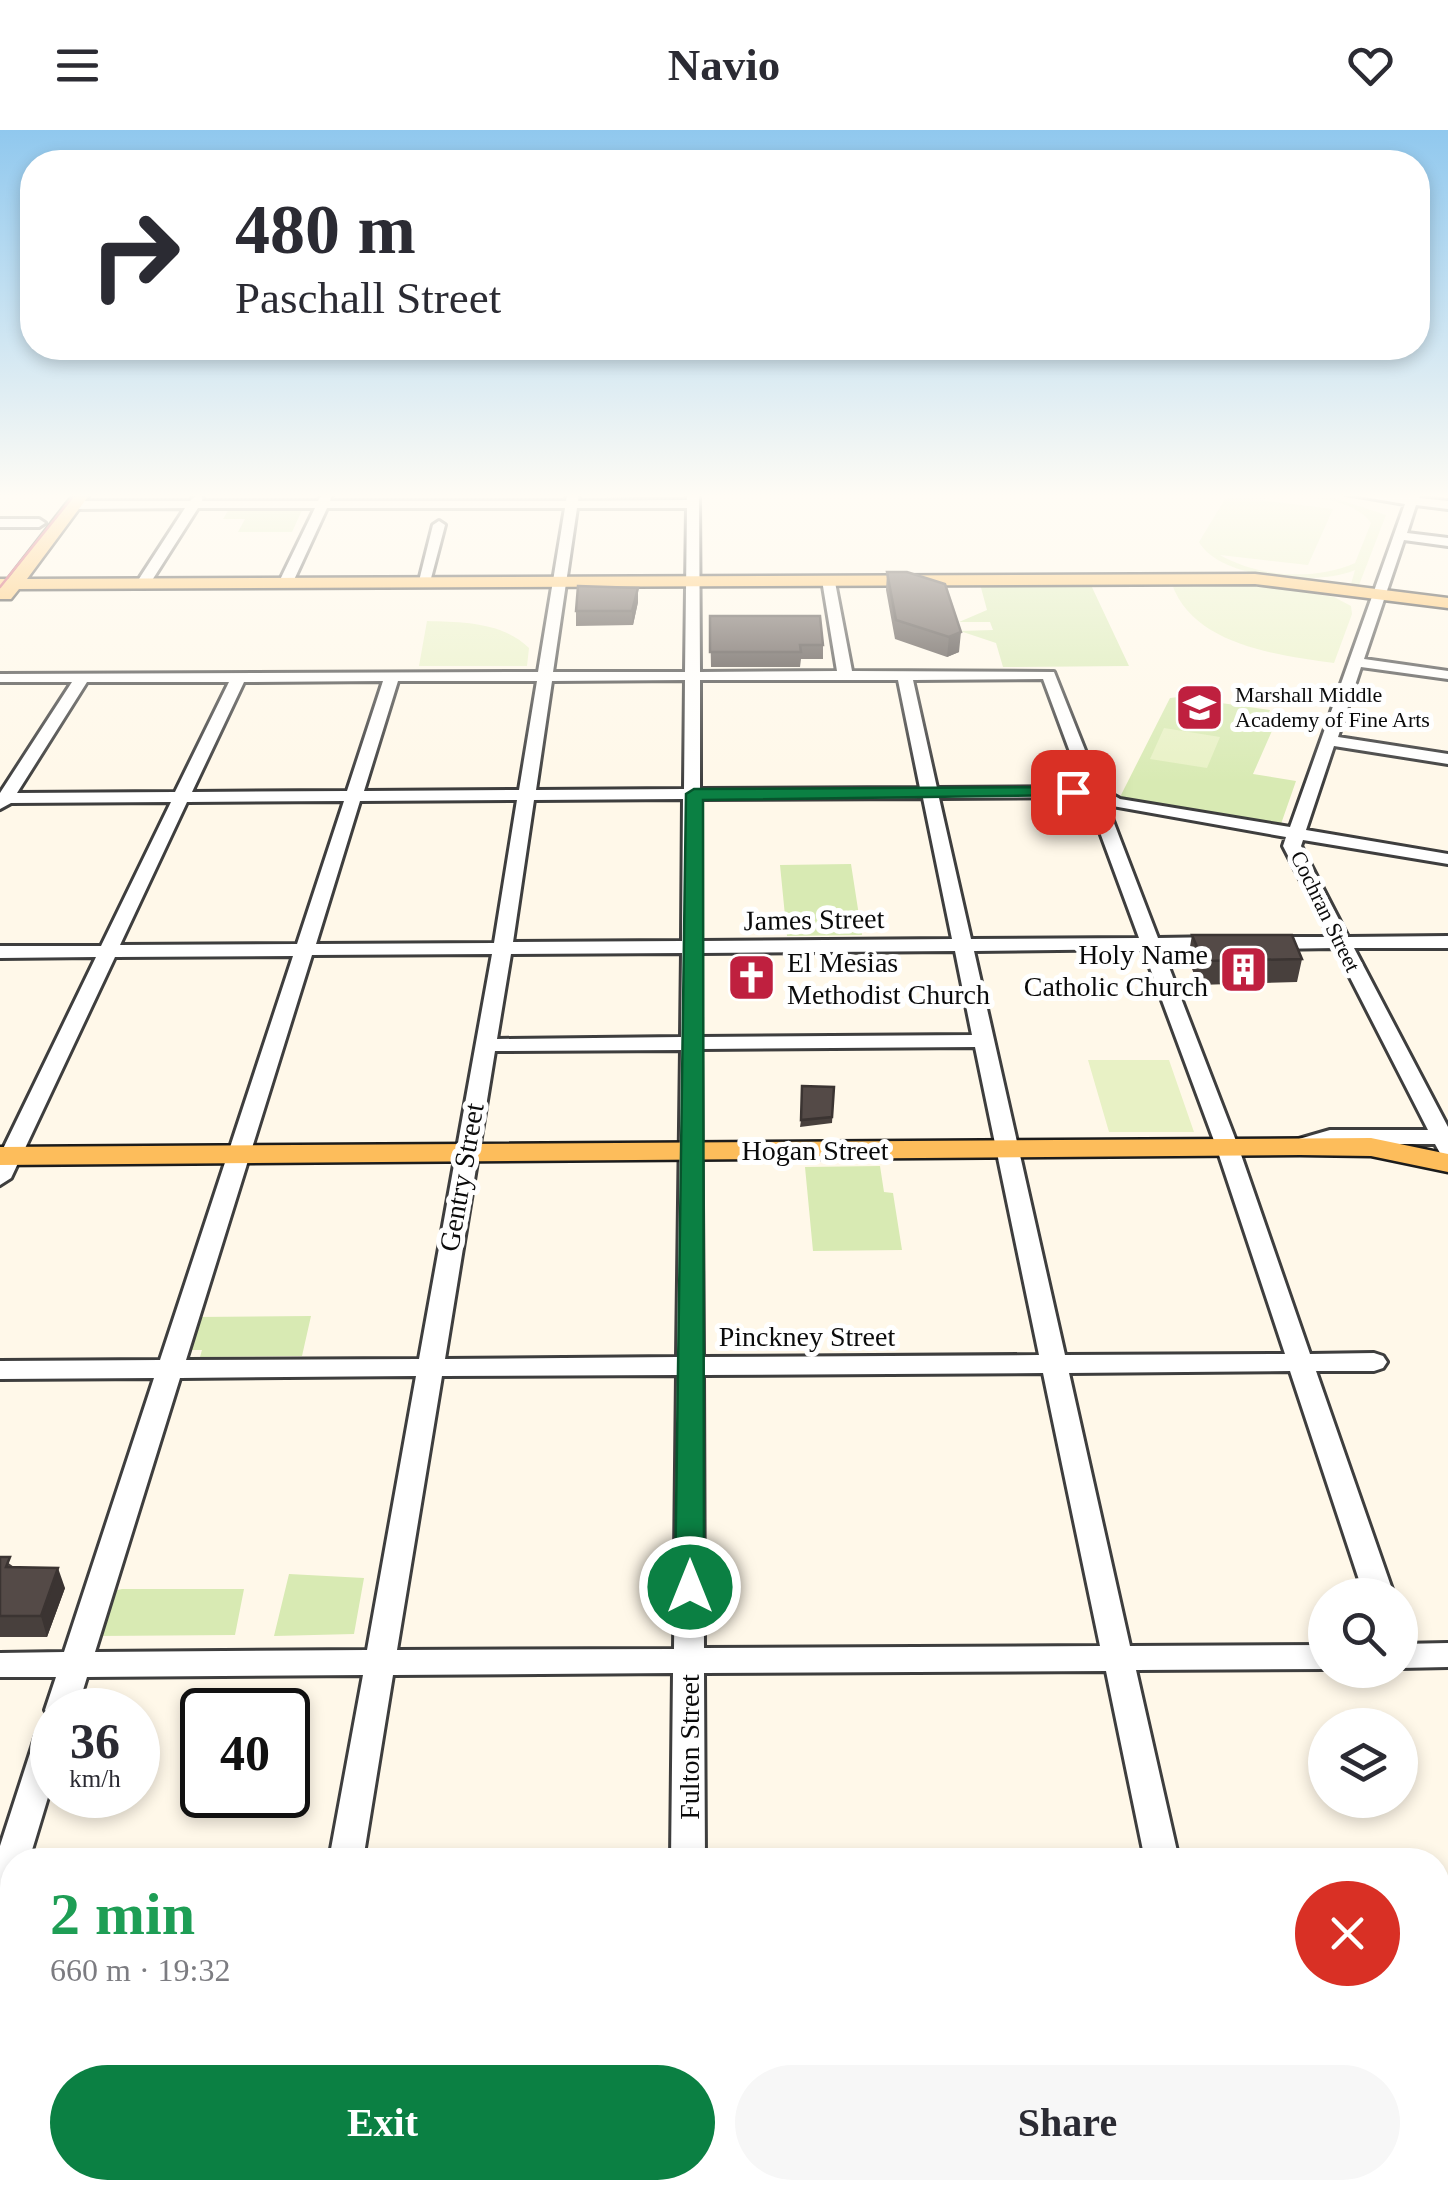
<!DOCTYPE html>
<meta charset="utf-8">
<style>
body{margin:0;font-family:Georgia,serif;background:#f7f7f7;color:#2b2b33;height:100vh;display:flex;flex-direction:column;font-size:38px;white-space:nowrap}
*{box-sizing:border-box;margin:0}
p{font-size:32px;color:#7c7c81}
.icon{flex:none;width:55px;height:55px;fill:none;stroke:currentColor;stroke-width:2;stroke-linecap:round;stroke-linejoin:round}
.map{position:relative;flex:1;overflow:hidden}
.sheet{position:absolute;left:0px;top:1718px;width:1450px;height:352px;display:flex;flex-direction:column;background:#fff;border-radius:40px 40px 0 0;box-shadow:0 5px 15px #0003}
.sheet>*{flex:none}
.guide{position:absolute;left:20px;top:20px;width:1410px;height:210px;border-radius:40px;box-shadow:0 5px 15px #0003;background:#fff;color:#2b2b33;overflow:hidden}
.buttons{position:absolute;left:1308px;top:1448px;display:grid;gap:20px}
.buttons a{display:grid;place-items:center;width:110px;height:110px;border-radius:50%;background:#fff;box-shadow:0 5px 15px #0003;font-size:50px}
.speed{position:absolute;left:30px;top:1558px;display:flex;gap:20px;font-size:50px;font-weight:700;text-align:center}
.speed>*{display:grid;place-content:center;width:130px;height:130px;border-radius:50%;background:#fff;box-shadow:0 5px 15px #0003;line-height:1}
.speed small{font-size:25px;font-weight:400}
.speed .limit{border:5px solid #111;border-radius:15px;background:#fff;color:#111}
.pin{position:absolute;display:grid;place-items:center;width:85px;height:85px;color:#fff;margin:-42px;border-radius:20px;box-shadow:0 5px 15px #0006}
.me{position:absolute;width:110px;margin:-55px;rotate:0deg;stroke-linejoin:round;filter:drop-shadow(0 0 8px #0008)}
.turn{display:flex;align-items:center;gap:35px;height:210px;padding:0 50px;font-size:45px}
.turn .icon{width:130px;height:130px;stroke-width:2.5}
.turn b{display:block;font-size:70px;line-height:85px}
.round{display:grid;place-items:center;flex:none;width:105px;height:105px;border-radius:52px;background:#f7f7f7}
.head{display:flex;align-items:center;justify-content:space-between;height:170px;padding:0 50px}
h1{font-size:60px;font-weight:700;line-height:75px;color:#1e9e55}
.primary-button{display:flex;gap:20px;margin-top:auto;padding:20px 50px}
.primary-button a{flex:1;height:115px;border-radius:60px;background:#0b8043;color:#fff;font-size:40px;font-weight:700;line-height:115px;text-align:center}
.primary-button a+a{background:#f7f7f7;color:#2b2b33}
header{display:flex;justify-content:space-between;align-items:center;height:130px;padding:0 50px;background:#fff;font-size:45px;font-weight:700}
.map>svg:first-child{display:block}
.green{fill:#d8eab3}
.pitch{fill:#e8f1c5;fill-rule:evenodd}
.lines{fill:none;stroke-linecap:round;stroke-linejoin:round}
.minor-casing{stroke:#3e3e3e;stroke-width:6}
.major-casing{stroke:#1c1c1c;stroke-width:5}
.minor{fill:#fff;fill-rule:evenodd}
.major{fill:#fdbd5b;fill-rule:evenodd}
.tram{stroke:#bf203f;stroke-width:2.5}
.wall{fill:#48403d}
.shaded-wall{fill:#3b3432}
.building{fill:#544a47;stroke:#3b3432;stroke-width:2.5}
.route{fill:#0b8043;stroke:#07532c;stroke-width:2.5}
.labels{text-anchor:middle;stroke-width:10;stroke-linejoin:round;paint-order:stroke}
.far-poi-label{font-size:22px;fill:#0b0b0b;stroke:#fff;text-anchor:start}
.far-street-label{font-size:22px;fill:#0b0b0b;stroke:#fff}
.street-label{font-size:28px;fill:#0b0b0b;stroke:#fff}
.poi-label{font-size:28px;fill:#0b0b0b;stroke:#fff;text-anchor:end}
</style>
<header><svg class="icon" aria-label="menu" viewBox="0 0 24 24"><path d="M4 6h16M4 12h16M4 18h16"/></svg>Navio<svg class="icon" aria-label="heart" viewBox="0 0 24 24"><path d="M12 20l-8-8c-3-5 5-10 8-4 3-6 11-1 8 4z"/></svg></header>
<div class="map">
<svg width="1448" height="2068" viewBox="0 0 1448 2068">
<rect width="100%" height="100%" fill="#fff8e9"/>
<path class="green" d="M303,378L292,402H238L245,389H223L229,379Z
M1090,453L1129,536L1003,537L996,513L960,501L993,500L990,492H959L987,480L980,454Z
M1179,567L1270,580L1266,590L1275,594L1253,644L1296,651L1281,694L1120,667L1170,568Z
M851,734L862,805L787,806L780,735Z
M880,1036L884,1062L893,1063L902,1120L813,1121L805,1037Z
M311,1186L302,1226L200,1227L202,1220H186L196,1187Z
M289,1444L364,1448L354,1504L274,1506Z
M122,1459H244L235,1505L96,1506L109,1462Z"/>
<path class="pitch" d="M1228,364L1328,366L1386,385L1359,455L1351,454L1355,440C1319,456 1220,450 1199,412ZM1297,366C1323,369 1355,371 1371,393L1355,433C1315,451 1258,447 1220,425L1308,435L1333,379L1252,369Z
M1247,453L1334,467L1351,476L1352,484L1334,533C1277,525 1193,515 1172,454Z
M427,491C462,492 503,492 529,518L527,536H419Z
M1164,598L1220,607L1207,638L1150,629Z
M1088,930H1169L1194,1002H1109Z"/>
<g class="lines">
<defs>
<path id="minor" d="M197,364H203L202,371H318L322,364H332L330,371H566L567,364H579L578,371L687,370V364H699L700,542L837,541L822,450L834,447L852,541L1054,542L1100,658L1120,669L1290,697L1405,374L1346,364H1420L1419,368L1448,371V379L1416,375L1407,403L1448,408V416L1404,410L1364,529L1448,541V549L1361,537L1338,607L1448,624V634L1334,616L1306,700L1448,724V734L1303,710L1301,716L1348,807L1448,806V818H1354L1448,997V1025L1440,1023L1435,1014H1331L1300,1023L1292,1021L1289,1016L1292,1011L1330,1000H1428L1335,818L1268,819L1258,813L1268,807H1330L1283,716L1286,707L1107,675L1158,808L1221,807L1231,813L1221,819H1162L1238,1016L1310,1224L1374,1223L1383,1226L1387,1232L1383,1238L1374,1241H1316L1394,1465H1364L1290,1241L1069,1243L1130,1516L1325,1515V1539L1136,1540L1179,1730H1145L1106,1541L704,1543L705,1730H671L673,1543L393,1545L363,1730H329L363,1545L87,1547L77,1580H52V1590L45,1580L56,1547H0V1523L64,1522L154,1248L0,1249V1231L160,1230L293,826L115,827L11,1048L0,1055V1025L96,827L0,828V816H101L171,672L11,673L0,679V663L72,552H0V544L538,542L565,378H327L293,452L286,456L279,452L315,378H198L149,455L144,456L137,452L185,378L74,379L68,375L74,371H190ZM577,378H687L685,542H553ZM1043,549L1083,657L937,658L913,550ZM685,550L684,659L536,660L552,551ZM700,550H898L920,658L700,659ZM383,551L347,661L192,662L244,552ZM398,551H537L519,660L364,661ZM87,552H229L175,662L17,663ZM1087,667L1139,808L971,809L939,668ZM923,668L952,809L701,811L700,669ZM683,669L682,811L513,812L534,670ZM517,670L494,813L316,814L360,671ZM344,671L297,814L120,815L187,672ZM1143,819L1216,1016L1285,1224L1065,1225L974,821ZM955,821L972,905L701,907V823ZM682,823L681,907L497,909L511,824ZM492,824L419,1229L186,1230L312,825ZM975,917L1039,1225L703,1227L701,919ZM681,920L677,1227L445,1229L495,921ZM1043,1243L1100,1516L704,1518L703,1245ZM677,1245L674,1519L397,1520L442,1246ZM416,1246L367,1520L95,1522L180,1248Z
M0,389H39L45,393L39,397H0Z
M439,391L445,395L430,452L418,455L433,395Z
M1448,1513V1537L1400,1538V1514Z
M52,1592V1654L29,1730H12V1778L0,1783V1716L36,1605L41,1596Z
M1438,1930H1448V1966H1438Z
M0,1938H12V1974H0Z
M269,2058H307L306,2068H268Z
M668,2058H706V2068H668Z
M1053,2058H1091L1093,2068H1055Z"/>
<path id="major" d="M74,364H90L27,449L1255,444L1448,468V478L1255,454L19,459L11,469H0V449H8Z
M1371,1008L1448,1024V1042L1371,1026L1300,1025L0,1035V1017Z"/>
</defs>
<use href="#minor" class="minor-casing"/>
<use href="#major" class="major-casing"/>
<use href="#minor" class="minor"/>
<use href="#major" class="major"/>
<path class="tram" d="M0,457L75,364"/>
</g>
<path class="wall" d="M887,442H907L959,522L947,527L895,509L886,460Z
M638,458V472L633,495L576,496V481Z
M710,486L823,515V529H801L800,537H711Z
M1192,805L1302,829L1297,852L1198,855L1188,828Z
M834,957L832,993L800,997L801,990Z
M0,1427L14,1437L65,1458L47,1507H0Z"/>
<path class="shaded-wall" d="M638,458V472L633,495L632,481Z
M961,502L959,522L947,527L949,507Z
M58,1438L65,1458L47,1507L41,1486Z"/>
<path class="building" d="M887,442H907L945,454L961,502L949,507L896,490Z
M578,456L638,458L632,481H576Z
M710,486H820L823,515H800L801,522H710Z
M1192,805H1292L1302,829L1203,831Z
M802,956L834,957L832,987L801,990Z
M0,1427H10L6,1437L58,1438L41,1486H0Z"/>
<linearGradient id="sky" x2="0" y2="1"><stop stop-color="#90c8ee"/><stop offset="0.56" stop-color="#fffcf5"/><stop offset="1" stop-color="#fffcf5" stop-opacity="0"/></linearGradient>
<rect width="1448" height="653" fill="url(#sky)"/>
<path class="route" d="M1073,657L1079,658V665L703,670L704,1457L700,1465H679L675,1457L686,664L694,659Z"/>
<defs>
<symbol id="school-square" viewBox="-11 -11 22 22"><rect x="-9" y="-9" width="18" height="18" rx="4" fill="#bf203f" stroke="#fff"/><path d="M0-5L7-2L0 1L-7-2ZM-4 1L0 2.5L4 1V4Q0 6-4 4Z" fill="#fff"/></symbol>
<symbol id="building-square" viewBox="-11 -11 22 22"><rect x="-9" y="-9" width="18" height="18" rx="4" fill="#bf203f" stroke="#fff"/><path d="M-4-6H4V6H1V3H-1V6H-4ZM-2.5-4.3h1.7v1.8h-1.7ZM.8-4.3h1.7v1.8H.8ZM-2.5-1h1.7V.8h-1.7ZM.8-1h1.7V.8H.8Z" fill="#fff"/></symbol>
<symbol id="church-square" viewBox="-11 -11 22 22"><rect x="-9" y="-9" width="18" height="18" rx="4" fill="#bf203f" stroke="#fff"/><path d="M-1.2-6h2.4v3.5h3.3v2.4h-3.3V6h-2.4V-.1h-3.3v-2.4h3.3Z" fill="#fff"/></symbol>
</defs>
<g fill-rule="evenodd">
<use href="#school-square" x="1172" y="550" width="55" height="55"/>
<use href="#building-square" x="1216" y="812" width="55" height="55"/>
<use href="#church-square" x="724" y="820" width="55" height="55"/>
</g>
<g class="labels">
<g class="far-poi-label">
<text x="1235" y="572">Marshall Middle<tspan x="1235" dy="25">Academy of Fine Arts</tspan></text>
</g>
<g class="far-street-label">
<text transform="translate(1326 781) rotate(64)" y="8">Cochran Street</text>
</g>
<g class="street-label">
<text transform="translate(814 789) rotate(-1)" y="10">James Street</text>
<text x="815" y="1030">Hogan Street</text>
<text transform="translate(461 1047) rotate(-80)" y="10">Gentry Street</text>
<text x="807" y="1216">Pinckney Street</text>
<text transform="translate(689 1617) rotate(-90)" y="10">Fulton Street</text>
</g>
<g class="poi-label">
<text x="1208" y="834">Holy Name<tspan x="1208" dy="32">Catholic Church</tspan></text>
<text x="787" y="842" text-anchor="start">El Mesias<tspan x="787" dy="32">Methodist Church</tspan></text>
</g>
</g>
</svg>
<div class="buttons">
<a><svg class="icon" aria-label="search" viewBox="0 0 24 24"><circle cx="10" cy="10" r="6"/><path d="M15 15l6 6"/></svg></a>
<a><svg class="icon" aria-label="layers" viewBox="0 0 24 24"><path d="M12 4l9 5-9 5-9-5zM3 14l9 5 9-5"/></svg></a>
</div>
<div class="speed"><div>36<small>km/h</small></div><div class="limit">40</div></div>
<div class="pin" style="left:1073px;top:662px;background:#d93025"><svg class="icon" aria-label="arrive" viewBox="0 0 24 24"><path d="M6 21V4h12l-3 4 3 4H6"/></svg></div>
<svg class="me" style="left:690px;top:1457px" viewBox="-20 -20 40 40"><circle r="17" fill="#0b8043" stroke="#fff" stroke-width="3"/><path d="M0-11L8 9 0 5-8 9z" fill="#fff"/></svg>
<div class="guide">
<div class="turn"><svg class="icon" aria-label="right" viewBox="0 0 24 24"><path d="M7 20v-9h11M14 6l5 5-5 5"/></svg><div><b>480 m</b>Paschall Street</div></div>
</div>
<section class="sheet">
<div class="head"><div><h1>2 min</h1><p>660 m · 19:32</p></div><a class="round" style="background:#d93025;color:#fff"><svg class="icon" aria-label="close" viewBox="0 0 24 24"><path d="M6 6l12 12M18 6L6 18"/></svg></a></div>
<div class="primary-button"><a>Exit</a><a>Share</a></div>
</section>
</div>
